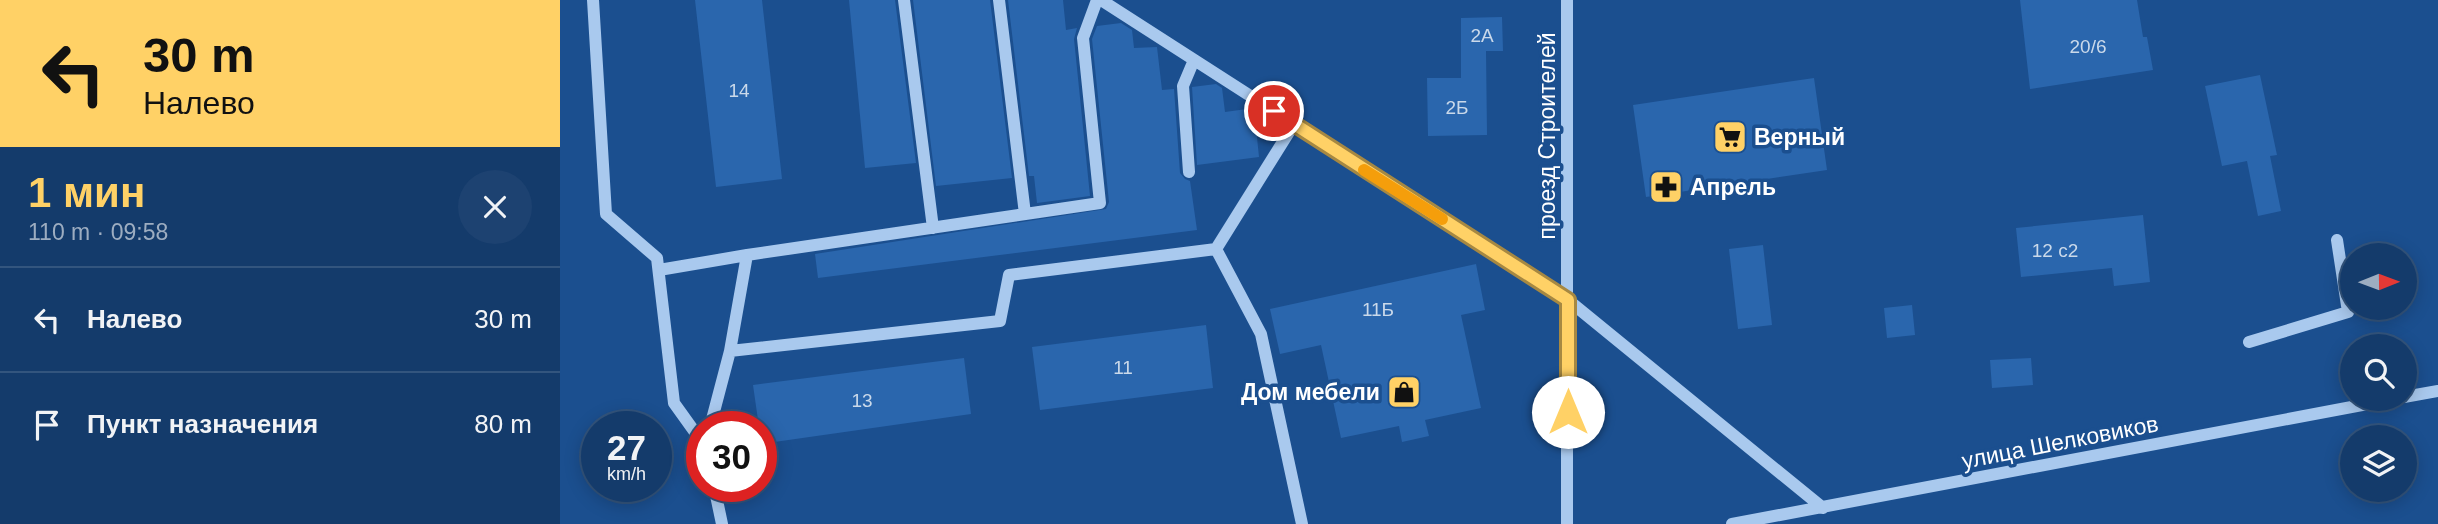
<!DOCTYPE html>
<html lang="ru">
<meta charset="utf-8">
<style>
body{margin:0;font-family:Arial,sans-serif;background:#1d4271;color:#f1f3f6;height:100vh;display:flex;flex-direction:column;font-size:26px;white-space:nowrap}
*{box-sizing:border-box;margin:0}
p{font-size:23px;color:#9dadc1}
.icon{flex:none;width:38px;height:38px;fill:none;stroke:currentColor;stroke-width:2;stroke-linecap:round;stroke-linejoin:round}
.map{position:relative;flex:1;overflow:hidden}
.panel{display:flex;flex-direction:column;background:#143b6b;width:560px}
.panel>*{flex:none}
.banner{background:#ffd166;color:#111;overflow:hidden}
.needle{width:46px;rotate:89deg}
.buttons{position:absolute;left:1780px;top:243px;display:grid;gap:14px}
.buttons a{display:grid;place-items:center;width:77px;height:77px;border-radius:50%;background:#143b6b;box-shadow:0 4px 18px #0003,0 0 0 2px #33557e;font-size:35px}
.speed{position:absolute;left:21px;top:411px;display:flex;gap:14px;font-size:35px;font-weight:700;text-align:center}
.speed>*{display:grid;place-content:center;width:91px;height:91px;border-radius:50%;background:#143b6b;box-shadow:0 4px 18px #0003,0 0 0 2px #33557e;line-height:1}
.speed small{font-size:18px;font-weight:400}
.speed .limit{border:10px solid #d22;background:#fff;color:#111}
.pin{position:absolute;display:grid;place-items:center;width:60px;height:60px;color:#fff;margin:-30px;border:4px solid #fff;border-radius:50%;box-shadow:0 2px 7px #0007}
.me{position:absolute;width:77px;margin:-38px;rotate:0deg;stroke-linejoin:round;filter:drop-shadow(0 0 5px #0008)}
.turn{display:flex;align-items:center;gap:24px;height:147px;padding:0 28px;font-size:32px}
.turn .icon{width:91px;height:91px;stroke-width:2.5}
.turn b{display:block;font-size:49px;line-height:60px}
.round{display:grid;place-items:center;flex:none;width:74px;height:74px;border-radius:37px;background:#1d4271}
.overview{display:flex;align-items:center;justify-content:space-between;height:119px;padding:0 28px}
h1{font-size:42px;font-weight:700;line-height:52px;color:#ffd166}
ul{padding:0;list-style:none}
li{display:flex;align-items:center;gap:21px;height:105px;padding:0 28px;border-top:2px solid #33557e}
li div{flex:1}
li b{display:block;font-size:26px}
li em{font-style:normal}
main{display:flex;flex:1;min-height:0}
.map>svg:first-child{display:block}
.building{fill:#2a66ad}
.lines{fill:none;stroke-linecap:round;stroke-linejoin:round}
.minor{stroke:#a9c9ee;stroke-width:12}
.route-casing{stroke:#a68842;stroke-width:18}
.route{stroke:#ffd166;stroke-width:12}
.slow{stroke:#f59e0b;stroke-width:12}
.labels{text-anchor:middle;stroke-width:7;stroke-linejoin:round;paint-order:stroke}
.number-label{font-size:19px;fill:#cad9ea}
.street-label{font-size:23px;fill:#fff;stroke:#1b4f8f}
.poi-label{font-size:23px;font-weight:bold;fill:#fff;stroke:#1b4f8f;text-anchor:start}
</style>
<main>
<section class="panel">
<div class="banner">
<div class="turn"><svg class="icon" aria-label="left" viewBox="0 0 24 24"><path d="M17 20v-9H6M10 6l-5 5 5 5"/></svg><div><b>30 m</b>Налево</div></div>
</div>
<div class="overview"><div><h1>1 мин</h1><p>110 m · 09:58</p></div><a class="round"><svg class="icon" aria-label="close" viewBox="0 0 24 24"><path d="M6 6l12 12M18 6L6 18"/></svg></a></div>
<ul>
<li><svg class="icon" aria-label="left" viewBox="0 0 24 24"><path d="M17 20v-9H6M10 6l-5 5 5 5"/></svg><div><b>Налево</b></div><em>30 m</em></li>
<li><svg class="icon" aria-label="arrive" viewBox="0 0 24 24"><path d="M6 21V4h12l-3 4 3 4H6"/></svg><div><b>Пункт назначения</b></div><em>80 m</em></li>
</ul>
</section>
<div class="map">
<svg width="1878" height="524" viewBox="0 0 1878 524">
<rect width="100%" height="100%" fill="#1b4f8f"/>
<path class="building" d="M135,0H202L222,179L156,187Z
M289,0H335L356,163L305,168Z
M353,0H430L452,178L376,186Z
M448,0H503L506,30L517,28L514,39L530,196L477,203L474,176H469Z
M1460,0H1577L1583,37H1587L1593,70L1470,89Z
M942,17L943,51H926L927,135L868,136L867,78H901V18Z
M561,23L572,30L574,48L597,47L602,90L614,89L620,173L625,179L630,181L637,230L258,278L255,254L546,209L549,202L532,39L537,26Z
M1700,75L1717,155L1710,156L1721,211L1698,216L1687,161L1662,166L1645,86Z
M1254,78L1267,170L1086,197L1073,105Z
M656,84L662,88L665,112L694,108L699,157L637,165L632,87Z
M1583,215L1590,282L1554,286L1552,268L1461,277L1456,228Z
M1203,245L1212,325L1178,329L1169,249Z
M916,264L925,310L901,315L921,408L865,420L869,436L842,442L839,426L781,438L761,345L720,354L710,309Z
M1352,305L1355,335L1327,338L1324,308Z
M646,325L653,388L480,410L472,347Z
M404,358L411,414L201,444V427H199L193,385Z
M1471,358L1473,385L1432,388L1430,360Z"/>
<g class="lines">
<path class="minor" d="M33,0L46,214L97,258L114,403L142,442
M344,0L373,228
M439,0L465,214
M541,0L1008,300L1263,508
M1007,0V524
M734,124L656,249L701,334L742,524
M629,172L623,86L634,60
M99,270L187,255
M1689,342L1788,312L1777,240
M170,351L187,255L540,203L523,38L537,0
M1844,397L1878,391
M150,427L170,351L440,321L449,275L656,249
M154,486L162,524
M1172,524L1834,399"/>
</g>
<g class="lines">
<defs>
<path id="route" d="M714,111L1008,300V412"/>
</defs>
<use href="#route" class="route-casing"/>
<use href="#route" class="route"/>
<path class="slow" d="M804,170L882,219"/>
</g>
<defs>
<symbol id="supermarket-square" viewBox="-11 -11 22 22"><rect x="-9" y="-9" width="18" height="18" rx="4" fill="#ffd166" stroke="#1b4f8f"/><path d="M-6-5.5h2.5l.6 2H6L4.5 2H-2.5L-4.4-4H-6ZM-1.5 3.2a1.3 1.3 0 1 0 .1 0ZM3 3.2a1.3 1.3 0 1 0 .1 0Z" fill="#111"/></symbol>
<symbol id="pharmacy-square" viewBox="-11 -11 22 22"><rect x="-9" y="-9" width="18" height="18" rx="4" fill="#ffd166" stroke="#1b4f8f"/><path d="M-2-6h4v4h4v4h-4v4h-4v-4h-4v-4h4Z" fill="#111"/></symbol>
<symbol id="shop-square" viewBox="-11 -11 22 22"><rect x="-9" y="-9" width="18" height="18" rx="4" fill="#ffd166" stroke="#1b4f8f"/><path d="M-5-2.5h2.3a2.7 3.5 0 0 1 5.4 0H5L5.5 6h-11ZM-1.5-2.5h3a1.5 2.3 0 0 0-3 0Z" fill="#111"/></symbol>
</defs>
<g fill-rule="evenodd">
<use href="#supermarket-square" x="1151" y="118" width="38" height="38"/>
<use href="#pharmacy-square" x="1087" y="168" width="38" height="38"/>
<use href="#shop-square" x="825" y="373" width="38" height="38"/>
</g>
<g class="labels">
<g class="number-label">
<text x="922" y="42">2А</text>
<text x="1528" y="53">20/6</text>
<text x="179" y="97">14</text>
<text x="897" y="114">2Б</text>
<text x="1495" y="257">12 с2</text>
<text x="818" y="316">11Б</text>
<text x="563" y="374">11</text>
<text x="302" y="407">13</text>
</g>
<g class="street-label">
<text transform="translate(987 136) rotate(-90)" y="8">проезд Строителей</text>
<text transform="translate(1500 442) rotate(-11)" y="8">улица Шелковиков</text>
</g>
<g class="poi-label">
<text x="1194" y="145">Верный</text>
<text x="1130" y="195">Апрель</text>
<text x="820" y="400" text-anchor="end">Дом мебели</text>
</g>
</g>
</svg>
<div class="buttons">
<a><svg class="needle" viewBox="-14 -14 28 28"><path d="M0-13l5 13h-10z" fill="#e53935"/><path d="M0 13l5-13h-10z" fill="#9dadc1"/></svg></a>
<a><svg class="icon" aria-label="search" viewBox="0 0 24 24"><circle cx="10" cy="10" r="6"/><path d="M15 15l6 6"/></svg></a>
<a><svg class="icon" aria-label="layers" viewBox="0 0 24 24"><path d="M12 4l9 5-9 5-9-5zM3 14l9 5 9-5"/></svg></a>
</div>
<div class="speed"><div>27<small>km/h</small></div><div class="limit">30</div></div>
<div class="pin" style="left:714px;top:111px;background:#d93025"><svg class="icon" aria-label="arrive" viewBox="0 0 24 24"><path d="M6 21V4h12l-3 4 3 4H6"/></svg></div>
<svg class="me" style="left:1008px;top:412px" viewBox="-20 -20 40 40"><circle r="19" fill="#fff"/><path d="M0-13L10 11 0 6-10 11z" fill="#ffd166"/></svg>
</div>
</main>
